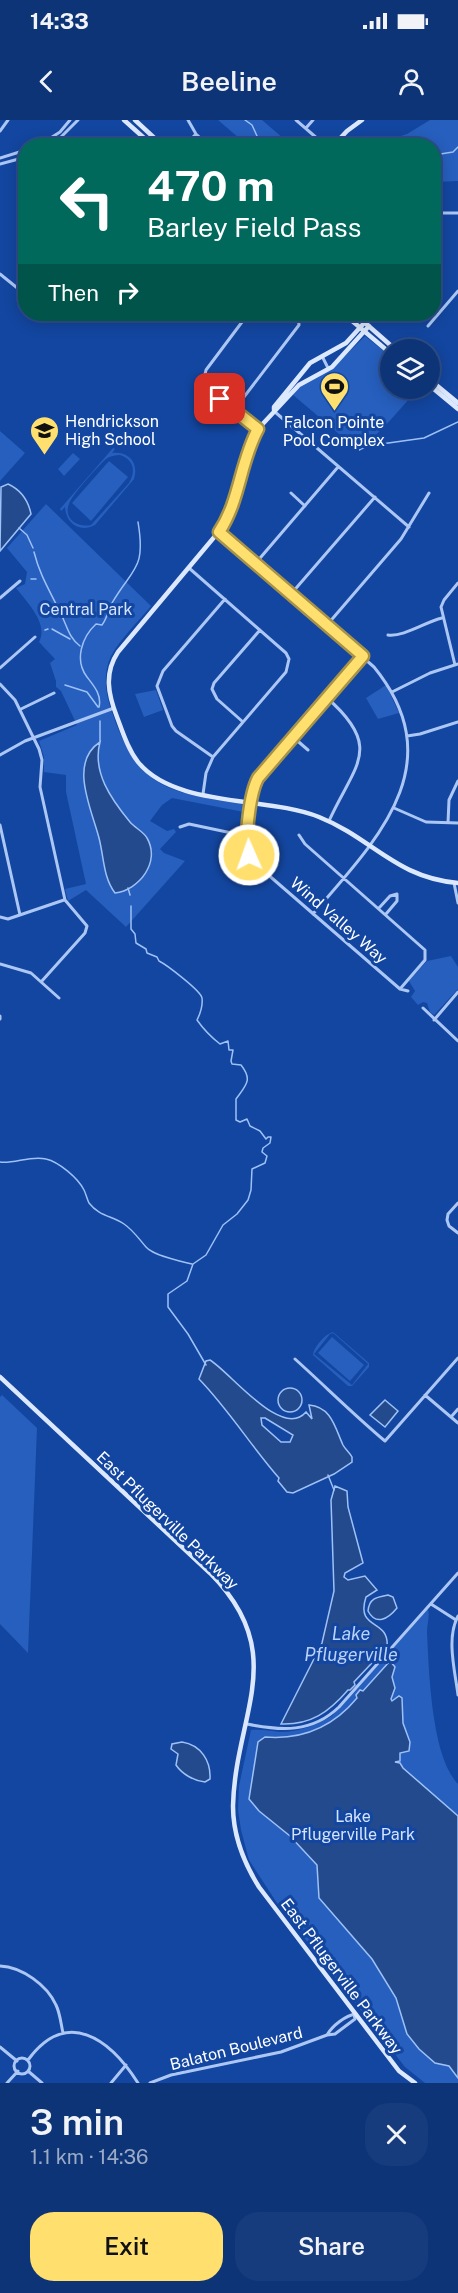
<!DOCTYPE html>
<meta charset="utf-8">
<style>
body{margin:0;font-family:"Public Sans",sans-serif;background:#173c7d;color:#f1f3f6;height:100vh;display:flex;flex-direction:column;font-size:22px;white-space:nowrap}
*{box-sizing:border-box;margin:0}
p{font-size:20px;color:#9baac6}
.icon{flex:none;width:33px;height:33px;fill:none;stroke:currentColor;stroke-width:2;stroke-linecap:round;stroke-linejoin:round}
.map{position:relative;height:1963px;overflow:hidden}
.panel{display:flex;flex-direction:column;background:#0e3478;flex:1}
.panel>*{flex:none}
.banner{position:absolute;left:18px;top:18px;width:423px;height:183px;border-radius:24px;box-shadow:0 3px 15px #0003,0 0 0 2px #2e4f8a;background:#00695c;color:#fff;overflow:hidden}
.tools{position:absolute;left:380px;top:219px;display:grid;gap:12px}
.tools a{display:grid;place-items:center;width:60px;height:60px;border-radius:50%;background:#0e3478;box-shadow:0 3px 15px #0003,0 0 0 2px #2e4f8a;font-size:30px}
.pin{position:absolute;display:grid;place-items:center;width:51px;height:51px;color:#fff;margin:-26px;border-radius:12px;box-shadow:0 3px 9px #0006}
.me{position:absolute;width:66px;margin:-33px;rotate:358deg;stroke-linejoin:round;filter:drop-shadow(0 0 4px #0008)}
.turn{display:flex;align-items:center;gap:21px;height:126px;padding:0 30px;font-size:27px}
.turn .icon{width:78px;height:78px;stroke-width:2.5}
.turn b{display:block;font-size:42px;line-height:51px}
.then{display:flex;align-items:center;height:57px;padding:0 30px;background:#0003;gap:12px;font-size:22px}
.round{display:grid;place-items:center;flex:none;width:63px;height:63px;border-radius:24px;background:#173c7d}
.summary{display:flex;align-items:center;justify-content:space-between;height:102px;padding:0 30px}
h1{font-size:36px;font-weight:600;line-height:45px}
.primary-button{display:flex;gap:12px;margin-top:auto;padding:12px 30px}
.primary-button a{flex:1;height:69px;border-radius:24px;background:#ffe06f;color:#111;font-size:24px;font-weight:600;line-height:69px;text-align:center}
.primary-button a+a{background:#173c7d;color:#f1f3f6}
.status{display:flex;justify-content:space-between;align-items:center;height:42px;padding:0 30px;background:#0e3478;direction:ltr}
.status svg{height:16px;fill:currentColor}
header{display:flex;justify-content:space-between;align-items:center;height:78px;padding:0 30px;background:#0e3478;font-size:27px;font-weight:600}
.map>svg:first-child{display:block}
.green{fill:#265fbe;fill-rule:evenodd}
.water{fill:#244a8e;stroke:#9ec1f7;stroke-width:1.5;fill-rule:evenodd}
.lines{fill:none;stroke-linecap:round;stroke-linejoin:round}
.stream{stroke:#9ec1f7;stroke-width:1.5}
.street{stroke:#acc7f4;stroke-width:3}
.secondary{stroke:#dce8fd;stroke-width:4.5}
.route-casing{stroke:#a69248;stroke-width:15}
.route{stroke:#ffe06f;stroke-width:10}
.labels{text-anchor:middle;stroke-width:6;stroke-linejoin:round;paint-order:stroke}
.poi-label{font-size:16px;fill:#fff;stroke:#1346a0;text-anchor:start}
.park-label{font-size:16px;fill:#d5e4fe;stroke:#1346a0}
.street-label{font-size:16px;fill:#fff;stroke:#1346a0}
.water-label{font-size:18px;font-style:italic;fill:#b9d2fb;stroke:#1346a0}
</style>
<div class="status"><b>14:33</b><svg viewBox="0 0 49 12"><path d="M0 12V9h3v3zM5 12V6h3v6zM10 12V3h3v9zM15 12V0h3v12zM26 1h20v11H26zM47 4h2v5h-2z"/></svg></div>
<header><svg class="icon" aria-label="back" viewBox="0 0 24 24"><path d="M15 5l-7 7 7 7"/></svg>Beeline<svg class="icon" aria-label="person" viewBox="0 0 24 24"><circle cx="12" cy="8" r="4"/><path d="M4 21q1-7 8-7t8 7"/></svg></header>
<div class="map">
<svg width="458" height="1963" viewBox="0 0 458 1963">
<rect width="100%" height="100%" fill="#1346a0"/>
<path class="green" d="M218,0H262L291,25H247Z
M430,0H458V61L434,62V26L375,25L407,14Z
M365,216L390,236V268L418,269L386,305L359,331L292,274L303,264L338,243Z
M0,311L25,333L0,361Z
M113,328L115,329L112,333C129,331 139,343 134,359L95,405C80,413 66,404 65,387L61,391L60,389ZM120,335C134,340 136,351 129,363L91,405C78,408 63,399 69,384C71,376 99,345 106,339C110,336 115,335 120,335Z
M73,333L80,339L64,356L58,349Z
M109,341L128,357L91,401L72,383Z
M46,384L151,486C138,502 121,518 111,536C102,555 106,576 113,595C140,673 173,672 247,685L250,687L249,693L172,678L162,685L150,701L167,711L174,709L176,712L160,729L164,733L185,741L126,807L86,770L68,781L65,769L86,764L66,672V655L44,652V637L39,621L77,605L61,571L56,567V561L50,543L55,539L39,522C49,504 27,482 16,468L25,464L27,452L7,428Z
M386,565L399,593L378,599L366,578Z
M156,570L163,590L144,597L135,574Z
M451,836L458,847V869L434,895L430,892L427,883L423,882L418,885L411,877L415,871L409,861L427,841Z
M333,1212L369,1243V1247L352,1266H348L313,1235C314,1227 325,1214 333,1212ZM333,1213L368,1244L352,1265L314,1234L330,1214Z
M332,1217L364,1245L350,1261L318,1233Z
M2,1275L37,1308L28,1533L0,1504V1277Z
M428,1489C430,1496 427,1504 427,1512C429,1551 431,1636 458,1664V1963H425L405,1947L277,1783L249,1740L241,1710L238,1690L239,1666L251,1610C260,1609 271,1611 280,1612C300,1612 316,1605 332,1596Z"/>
<path class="water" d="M8,364C21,370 28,379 31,394L0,431L1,367Z
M100,622C92,652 111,679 130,702C135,708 144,712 147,718C161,742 139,770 115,773C103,757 104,737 99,718C92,690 68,643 100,622Z
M210,1240C230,1252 282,1320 306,1292L312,1299L309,1285C332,1287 335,1308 343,1325C345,1329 350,1333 352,1337V1342L334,1354L293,1373L287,1372L278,1361L279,1358C251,1326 229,1290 199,1259L206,1241ZM265,1298L293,1315L290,1322H281L262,1305L261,1298Z
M278 1280a12 12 0 1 1 24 0a12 12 0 1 1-24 0Z
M385,1280L398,1291L385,1307L370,1295Z
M335,1366L347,1371L348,1387L363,1443L345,1453L344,1457L348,1460L365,1456L377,1470L366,1477C355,1511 390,1498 387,1527L354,1562L355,1565L350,1570H348C329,1592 311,1605 281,1604L322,1523L334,1471L331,1380Z
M388,1475L393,1477L397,1488C388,1499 376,1506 368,1491C369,1478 377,1477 388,1475Z
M390,1541L395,1547L392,1557L395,1568L391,1579L392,1581L399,1576L402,1578L403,1603L410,1622L409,1631L400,1633V1641L395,1642L400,1643L403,1648L458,1696V1958L449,1946L435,1943L419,1929L407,1914L396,1878L372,1839L319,1778L317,1745L290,1716L259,1691L249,1679L258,1622L265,1617C302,1620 333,1607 357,1578L356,1575L360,1570L363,1571Z
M182,1622C201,1625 211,1641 210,1659L205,1662C194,1661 182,1654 176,1645L178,1634L171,1629L172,1624Z"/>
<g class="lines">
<path class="stream" d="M245,0L252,5L257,16L266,26
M434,35L453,32L458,27
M359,330L367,326L424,318L458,302
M19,408L27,415L33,428
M34,432C40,456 50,471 61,494C67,506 69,518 80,526
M31,459H36
M52,509L70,519
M45,510L48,509
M65,565L87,572L98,587
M99,587C102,575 94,566 87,557C74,540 82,517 96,504L102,505C107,499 108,490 112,483C133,447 146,450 138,402
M100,601V621
M128,768L130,775
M131,786V809L135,814L136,823L146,829L147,833L157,837L159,841C167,845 201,871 202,878C203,886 200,894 197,900C204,910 211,917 220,924L228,921L229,930H233L231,941L232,944L241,945C253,960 246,965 236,979V1000L240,1002L247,999L250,1006L260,1011L266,1019L268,1017H271L270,1023L263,1028L262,1032L267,1036L265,1043L252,1049L251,1070L248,1080L237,1094L223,1105L206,1135L193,1144L187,1161L168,1174V1187L188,1214L206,1245
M0,1042C14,1044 31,1035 46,1039C59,1042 78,1058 84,1070C86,1074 87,1079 89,1083C99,1096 112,1096 124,1104C133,1110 139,1119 146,1127C154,1136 180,1141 192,1144
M328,1355L334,1370"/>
<path class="street" d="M188,0L196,14L209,26
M296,0L326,26
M306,8L313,0
M0,11L8,0
M38,26L60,12L70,0
M52,26L78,0
M184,26L196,14
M0,38L26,30
M18,39L26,57
M0,44L26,37
M434,93H458
M0,154L26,175
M248,194L206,250L204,259L206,266L258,309
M428,206L458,171
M322,236L328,248
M234,290L299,205L298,194
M275,292L409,407
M291,373L305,386
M219,412L374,547C453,644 377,720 313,794
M255,444L338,347
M189,448L286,533L289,539L286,552L213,637L206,653L203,674
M291,474L375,377
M0,478L20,461
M327,505L401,419L429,373
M388,515C404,517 425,502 442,498
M363,536L258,658C252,670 244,711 246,725C248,734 251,740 258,746L400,869L408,871
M455,545L441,487L444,480L458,463
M0,548L35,517
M0,564L15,580L39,629L42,640L40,667L65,780L87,806L85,813L41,862
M392,572L430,553L458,544
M326,577C385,628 354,645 329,701
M21,589L54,573
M243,602L217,579L212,569L214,563L260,510
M407,616L420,614L458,602
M293,617L308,630
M0,635L25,621L114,588
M213,637L176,611L172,606L157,566L163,551L225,479
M394,688L426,702L458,703
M448,703L449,680L458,661
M0,705L20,795
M180,707L189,704L246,716
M299,715L305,724L425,830V840L400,869
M454,763L458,783
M379,788L390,776L397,774V781L386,794
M0,797L8,799L64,780
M0,844L31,853L59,878
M423,888L458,921
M0,896V899
M434,900L458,872
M458,1083L448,1094L447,1100L449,1106L458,1113
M295,1239C325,1266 354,1295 385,1321L458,1238
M425,1275L458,1303
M451,1297L458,1289
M431,1484L456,1500
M458,1496C446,1518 455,1551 458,1575
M247,1604C281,1611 312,1613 339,1587L458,1453
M0,1846C22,1847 47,1865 56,1885C60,1893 61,1904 63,1913
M327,1915C332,1906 346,1895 356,1894
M0,1927L17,1941
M14 1946a8 8 0 1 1 16 0a8 8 0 1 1-16 0Z
M28,1940C67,1887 110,1919 138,1963
M28,1951L42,1963
M7,1963L18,1951
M111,1963L126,1945
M150,1963L171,1955L281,1932L327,1915L335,1914L355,1899L354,1895"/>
<path class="secondary" d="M124,0L153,26
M135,0L163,26
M333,26L347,11L362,0
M344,194L390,233
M355,194L396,230
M369,206L332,247L299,265L258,309L249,329L233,386L226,403L118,532C104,553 108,574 117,597C123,613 128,629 138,642C175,688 267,676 319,697C372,718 396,758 458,763
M429,259L458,283
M429,265L458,289
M274,290V287L310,243L346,223L365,202
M0,1257L210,1453C291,1534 235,1594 233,1686C233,1715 244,1743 259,1767L399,1951L415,1963"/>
</g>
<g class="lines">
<defs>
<path id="route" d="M220,279L258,309C240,342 240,381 219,412L363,536L258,658C250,673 244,718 249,735"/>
</defs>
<use href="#route" class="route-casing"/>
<use href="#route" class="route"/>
</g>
<defs>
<symbol id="stadium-pin" viewBox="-11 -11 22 30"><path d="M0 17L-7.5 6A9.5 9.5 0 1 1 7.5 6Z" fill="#ffe06f" stroke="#1346a0"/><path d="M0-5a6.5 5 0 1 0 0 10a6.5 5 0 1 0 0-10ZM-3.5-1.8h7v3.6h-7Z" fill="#111"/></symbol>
<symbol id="school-pin" viewBox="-11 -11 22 30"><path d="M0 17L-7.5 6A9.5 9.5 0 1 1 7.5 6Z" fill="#ffe06f" stroke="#1346a0"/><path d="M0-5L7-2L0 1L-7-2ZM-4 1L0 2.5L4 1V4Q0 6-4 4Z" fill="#111"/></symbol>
</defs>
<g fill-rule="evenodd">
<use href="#stadium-pin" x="318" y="250" width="33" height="45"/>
<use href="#school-pin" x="28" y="294" width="33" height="45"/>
</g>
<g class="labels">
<g class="poi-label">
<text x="65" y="307">Hendrickson<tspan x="65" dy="18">High School</tspan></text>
<text x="334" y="308" text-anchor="middle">Falcon Pointe<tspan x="334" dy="18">Pool Complex</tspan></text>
</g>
<g class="park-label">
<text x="86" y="495">Central Park</text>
<text x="353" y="1702">Lake<tspan x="353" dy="18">Pflugerville Park</tspan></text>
</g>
<g class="street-label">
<text transform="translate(339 800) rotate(41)" y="6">Wind Valley Way</text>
<text transform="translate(168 1400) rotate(44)" y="6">East Pflugerville Parkway</text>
<text transform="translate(342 1856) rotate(53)" y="6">East Pflugerville Parkway</text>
<text transform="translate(236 1928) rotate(-14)" y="6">Balaton Boulevard</text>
</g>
<g class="water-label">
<text x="351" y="1520">Lake<tspan x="351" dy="21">Pflugerville</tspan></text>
</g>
</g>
</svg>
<div class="tools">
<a><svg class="icon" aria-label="layers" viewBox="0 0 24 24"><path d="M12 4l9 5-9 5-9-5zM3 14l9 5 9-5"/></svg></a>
</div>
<div class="pin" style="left:220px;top:279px;background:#d93025"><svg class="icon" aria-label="arrive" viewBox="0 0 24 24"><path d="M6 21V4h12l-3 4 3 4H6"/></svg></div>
<svg class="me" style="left:249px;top:735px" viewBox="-20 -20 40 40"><circle r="17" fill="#ffe06f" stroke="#fff" stroke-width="3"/><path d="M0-11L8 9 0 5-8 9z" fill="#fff"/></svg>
<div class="banner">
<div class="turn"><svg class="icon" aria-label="left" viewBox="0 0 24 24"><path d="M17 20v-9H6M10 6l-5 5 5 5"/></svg><div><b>470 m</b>Barley Field Pass</div></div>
<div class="then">Then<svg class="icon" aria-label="right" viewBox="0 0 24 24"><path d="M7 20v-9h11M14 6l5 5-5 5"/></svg></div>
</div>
</div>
<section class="panel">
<div class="summary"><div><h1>3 min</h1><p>1.1 km · 14:36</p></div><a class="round"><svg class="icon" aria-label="close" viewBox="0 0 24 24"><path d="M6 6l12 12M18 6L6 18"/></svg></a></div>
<div class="primary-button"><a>Exit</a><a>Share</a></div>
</section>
